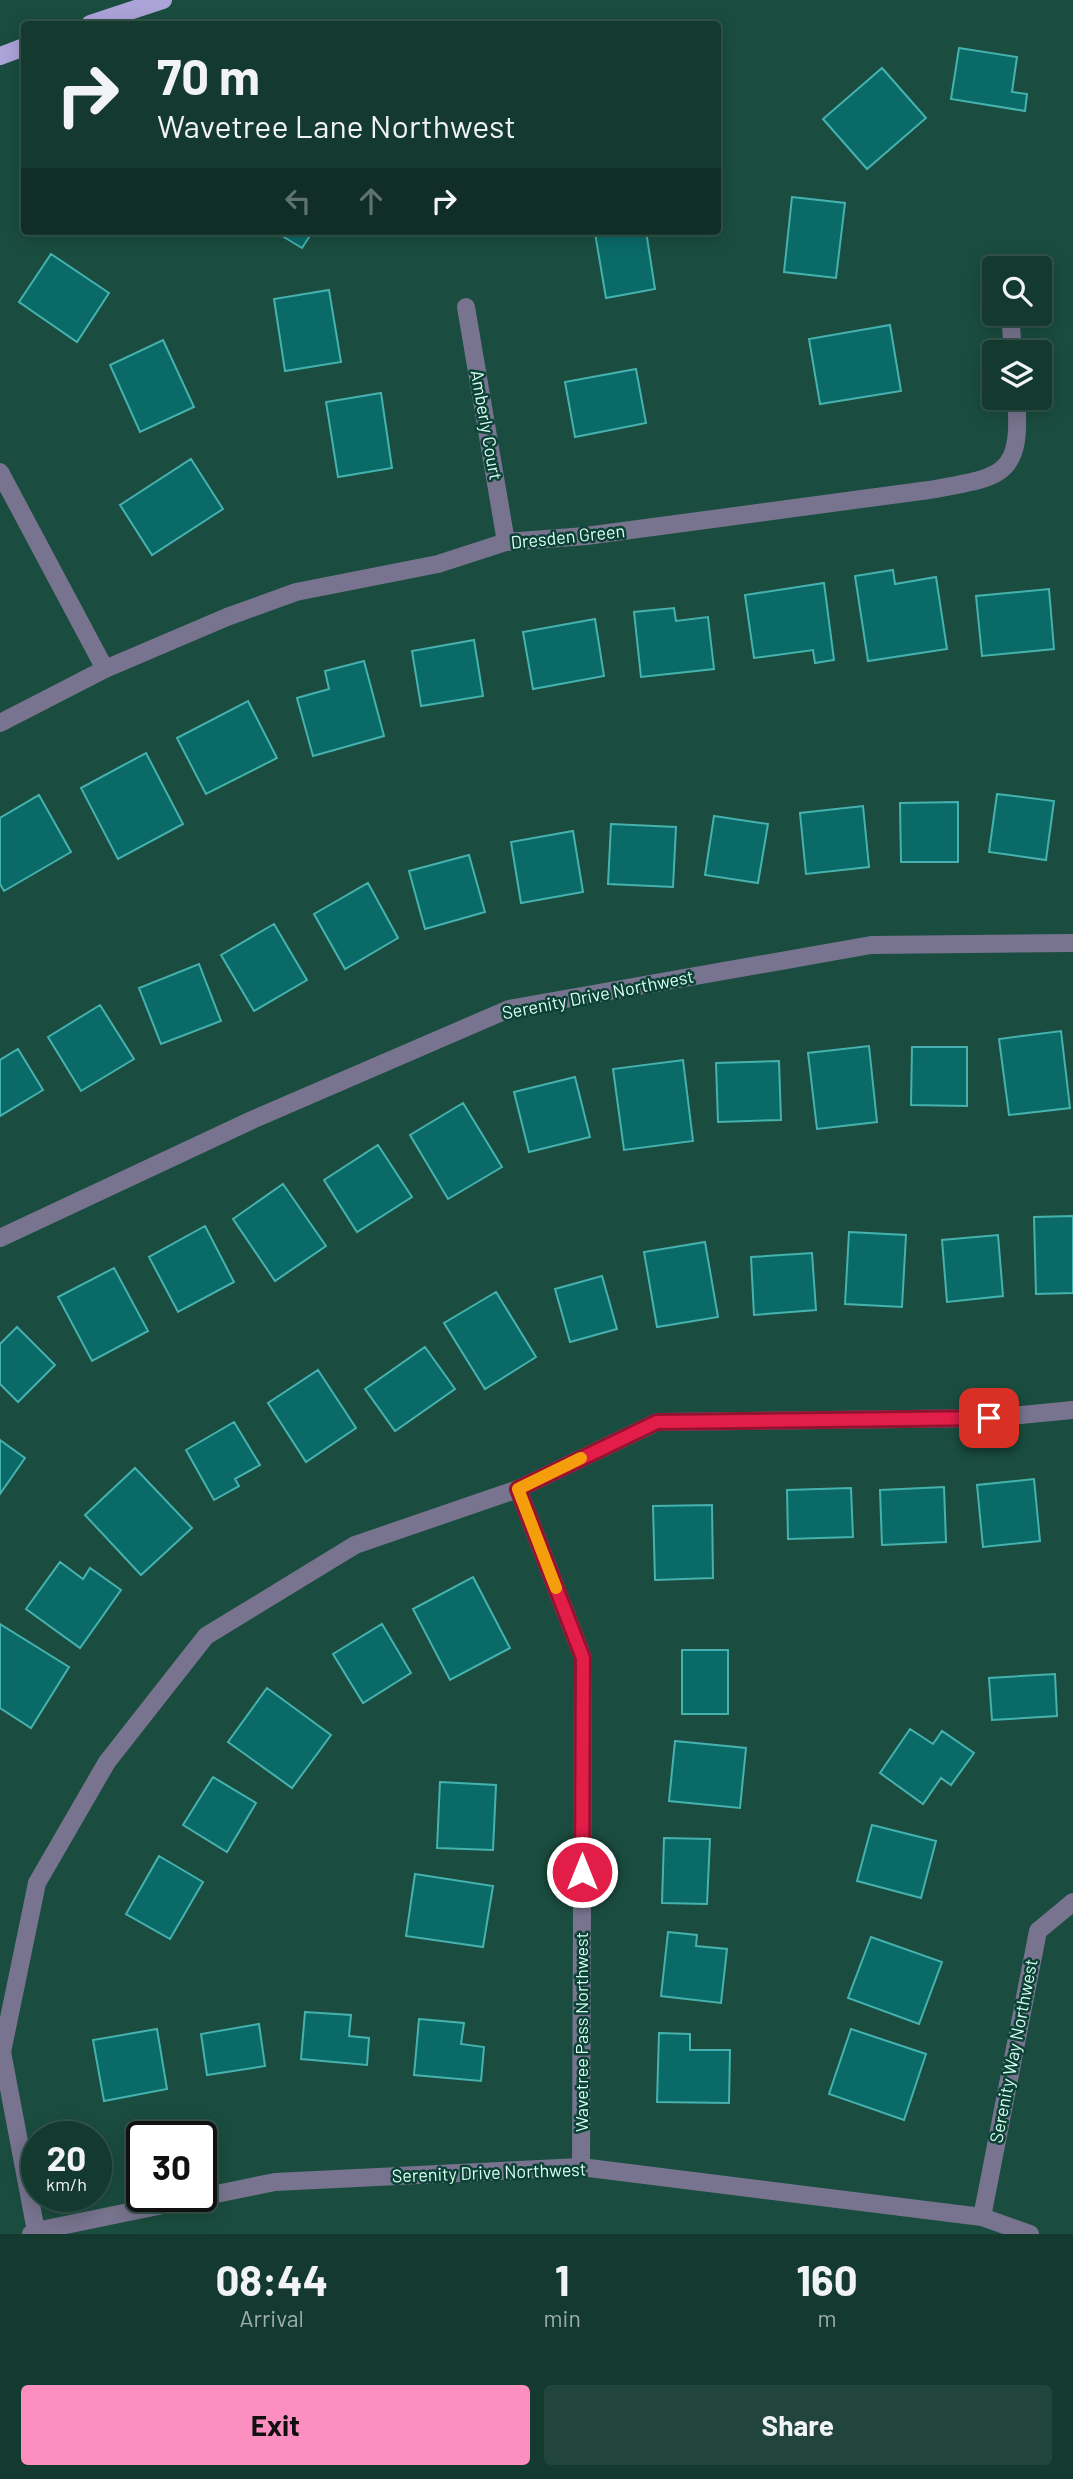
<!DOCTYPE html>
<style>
body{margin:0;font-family:Barlow,sans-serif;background:#21453b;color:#f1f3f6;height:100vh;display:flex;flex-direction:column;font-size:26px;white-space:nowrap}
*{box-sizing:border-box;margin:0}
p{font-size:23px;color:#9dadaa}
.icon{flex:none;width:38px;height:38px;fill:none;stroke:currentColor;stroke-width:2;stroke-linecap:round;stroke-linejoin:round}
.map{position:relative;height:2234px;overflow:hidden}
.panel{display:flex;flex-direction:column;background:#143a2f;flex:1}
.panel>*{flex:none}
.guide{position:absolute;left:21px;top:21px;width:700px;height:214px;border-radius:7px;box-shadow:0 4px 18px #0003,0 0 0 2px #33544b;background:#143a2f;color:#f1f3f6;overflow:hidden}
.controls{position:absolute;left:982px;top:256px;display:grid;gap:14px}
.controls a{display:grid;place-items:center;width:70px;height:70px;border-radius:7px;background:#143a2f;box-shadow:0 4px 18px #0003,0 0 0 2px #33544b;font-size:35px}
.speed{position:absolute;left:21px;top:2121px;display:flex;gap:14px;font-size:35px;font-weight:700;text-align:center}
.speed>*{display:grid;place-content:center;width:91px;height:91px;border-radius:50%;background:#143a2f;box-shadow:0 4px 18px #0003,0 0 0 2px #33544b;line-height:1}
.speed small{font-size:18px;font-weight:400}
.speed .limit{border:4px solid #111;border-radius:10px;background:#fff;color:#111}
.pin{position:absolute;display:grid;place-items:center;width:60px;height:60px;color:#fff;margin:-30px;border-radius:14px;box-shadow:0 4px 10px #0006}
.me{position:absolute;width:77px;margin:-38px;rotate:0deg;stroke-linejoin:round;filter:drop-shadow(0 0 5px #0008)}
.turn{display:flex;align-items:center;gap:24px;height:147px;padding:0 21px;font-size:32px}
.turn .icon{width:91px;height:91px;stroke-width:2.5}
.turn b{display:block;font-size:49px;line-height:60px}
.lanes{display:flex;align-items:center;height:66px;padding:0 21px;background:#0003;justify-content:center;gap:35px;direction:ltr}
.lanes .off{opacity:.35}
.eta{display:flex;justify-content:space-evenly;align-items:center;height:119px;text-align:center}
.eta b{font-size:42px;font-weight:700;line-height:49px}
.cta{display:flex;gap:14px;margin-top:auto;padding:14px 21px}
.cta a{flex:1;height:80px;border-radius:7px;background:#fd8ec0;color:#111;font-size:28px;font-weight:700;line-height:80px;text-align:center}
.cta a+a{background:#21453b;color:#f1f3f6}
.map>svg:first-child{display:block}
.building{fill:#0a6a68;stroke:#45b2af;stroke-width:2}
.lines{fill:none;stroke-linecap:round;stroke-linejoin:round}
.minor{stroke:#78748f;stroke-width:18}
.major{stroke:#aca3d9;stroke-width:18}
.route-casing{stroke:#92132f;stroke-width:18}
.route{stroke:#e11d48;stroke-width:12}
.slow{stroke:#f59e0b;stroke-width:12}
.labels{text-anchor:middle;stroke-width:5;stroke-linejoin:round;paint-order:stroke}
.street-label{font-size:18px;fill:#dbfef2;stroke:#0c4235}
</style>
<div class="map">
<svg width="1073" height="2234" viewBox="0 0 1073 2234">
<rect width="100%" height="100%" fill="#1a4d3f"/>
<path class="building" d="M959,48L1017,57L1012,92L1027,94L1025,111L951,99Z
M882,68L926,118L867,169L823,119Z
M792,197L845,203L836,278L784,272Z
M274,231H313L302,248Z
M607,231H646L655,289L606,298L595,233Z
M51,254L109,293L77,342L19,302Z
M329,290L341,362L285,371L274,299Z
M890,325L901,391L820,404L809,339Z
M163,340L194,407L140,432L110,365Z
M636,369L646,423L575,437L565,382Z
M381,393L392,468L338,477L326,402Z
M191,459L223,509L152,555L120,505Z
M893,570L895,584L936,577L947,649L868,661L855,576Z
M824,583L834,660L815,663L813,650L754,658L745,595Z
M1049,589L1054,649L982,656L976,596Z
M674,608L676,621L708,617L714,669L641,677L634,612Z
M595,619L604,676L533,689L523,632Z
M474,640L483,696L421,706L412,651Z
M364,661L384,736L313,756L297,698L329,689L325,671Z
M248,701L277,758L206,794L177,738Z
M146,753L183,824L118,859L81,788Z
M997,794L1054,801L1046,860L989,852Z
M39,795L71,852L4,891L0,884V818Z
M958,802V862H901L900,803Z
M863,806L869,867L806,874L800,813Z
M714,816L768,824L758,883L705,875Z
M611,824L676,827L673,887L608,884Z
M573,831L583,892L521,903L511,842Z
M469,855L485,912L425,929L409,871Z
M368,883L398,938L345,969L314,914Z
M274,924L307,980L254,1011L221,955Z
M199,964L221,1021L161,1044L139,988Z
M100,1005L134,1059L81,1091L48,1037Z
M1061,1031L1070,1108L1009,1115L999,1039Z
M869,1046L877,1122L817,1129L808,1053Z
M912,1047H967V1106L911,1105Z
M18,1049L43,1090L0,1116V1060Z
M683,1060L693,1141L624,1150L613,1069Z
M779,1061L781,1120L718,1122L716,1063Z
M575,1077L590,1137L529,1152L514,1092Z
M463,1103L502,1167L448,1199L410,1135Z
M378,1145L412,1197L357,1232L324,1180Z
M283,1184L326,1246L275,1281L233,1219Z
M1073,1216V1293L1036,1294L1034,1217Z
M205,1226L234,1282L178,1312L149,1257Z
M849,1232L906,1235L902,1307L845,1304Z
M998,1235L1003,1296L947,1302L942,1240Z
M705,1242L718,1317L657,1327L644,1252Z
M812,1253L816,1310L754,1315L751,1257Z
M114,1268L148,1331L92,1361L58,1297Z
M602,1276L617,1329L570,1342L555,1289Z
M496,1292L536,1357L485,1389L444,1323Z
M17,1327L55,1365L18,1402L0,1384V1344Z
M425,1347L455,1389L395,1431L365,1389Z
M318,1370L356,1428L306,1462L268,1403Z
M234,1422L260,1465L235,1479L239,1486L214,1500L186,1450Z
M0,1440L25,1458L0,1494Z
M135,1468L192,1528L141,1575L85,1515Z
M1034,1479L1040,1541L983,1547L977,1485Z
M944,1487L946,1542L882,1545L880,1490Z
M851,1488L853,1537L788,1539L787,1490Z
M712,1505L713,1578L655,1580L653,1506Z
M60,1562L83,1579L90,1568L121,1590L80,1648L26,1609Z
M473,1577L510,1648L450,1680L413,1609Z
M0,1624L69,1667L31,1728L0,1708Z
M382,1624L411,1673L363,1703L333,1654Z
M682,1650H728V1714H682Z
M1055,1674L1057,1716L992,1720L989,1678Z
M267,1688L331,1735L292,1788L228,1742Z
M910,1729L933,1744L942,1731L974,1753L951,1785L941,1778L923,1804L880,1773Z
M675,1741L746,1748L740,1808L669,1801Z
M213,1777L256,1803L227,1852L183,1825Z
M440,1782L496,1785L493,1850L437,1848Z
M872,1825L936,1841L921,1898L857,1881Z
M664,1838L710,1839L707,1904L662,1903Z
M159,1856L203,1882L170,1939L126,1914Z
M415,1874L493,1886L483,1947L406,1936Z
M668,1932L697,1935L696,1946L727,1949L721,2003L661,1996Z
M871,1937L942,1962L919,2024L848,1998Z
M305,2012L351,2015L349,2036L369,2038L367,2065L301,2059Z
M419,2019L464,2023L461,2044L484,2047L481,2081L414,2075Z
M259,2024L265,2066L207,2075L201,2034Z
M157,2029L167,2089L104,2101L93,2040Z
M851,2029L926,2054L904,2120L829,2094Z
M659,2033L690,2034V2050H730L729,2103L657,2102Z"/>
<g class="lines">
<path class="minor" d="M1006,263V268
M466,307L506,542
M1010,313L1013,352
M0,472L105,669
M0,723L105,669L227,617L296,592L438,564L506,542L586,536L929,490C1000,477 1023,479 1016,397
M0,1238L252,1120L509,1009L871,945L1073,943
M518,1489L583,1658L581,2167
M982,2217L1038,1931L1073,1902
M36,2231L2,2052L37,1883L107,1762L206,1636L355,1545L518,1489L657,1422L989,1418L1073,1410
M31,2234L36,2231L275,2182L581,2167L982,2217L1030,2234"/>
<path class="major" d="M90,24L163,0
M0,56L24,47"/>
</g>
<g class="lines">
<defs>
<path id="route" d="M582,1872L583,1658L518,1489L657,1422L989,1418"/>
</defs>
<use href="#route" class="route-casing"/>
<use href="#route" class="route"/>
<path class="slow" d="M556,1588L518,1489L581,1458"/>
</g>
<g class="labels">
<g class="street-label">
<text transform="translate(486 425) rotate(80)" y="6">Amberly Court</text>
<text transform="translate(568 537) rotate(-6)" y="6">Dresden Green</text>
<text transform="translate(598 995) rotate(-11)" y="6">Serenity Drive Northwest</text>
<text transform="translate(582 2032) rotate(-90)" y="6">Wavetree Pass Northwest</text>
<text transform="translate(1014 2051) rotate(-79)" y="6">Serenity Way Northwest</text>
<text transform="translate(489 2173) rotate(-2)" y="6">Serenity Drive Northwest</text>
</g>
</g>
</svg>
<div class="controls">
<a><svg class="icon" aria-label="search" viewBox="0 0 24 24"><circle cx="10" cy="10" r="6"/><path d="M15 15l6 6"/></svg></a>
<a><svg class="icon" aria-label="layers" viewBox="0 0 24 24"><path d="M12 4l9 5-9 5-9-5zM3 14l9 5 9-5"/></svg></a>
</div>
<div class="speed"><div>20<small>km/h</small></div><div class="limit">30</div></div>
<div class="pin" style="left:989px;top:1418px;background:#d93025"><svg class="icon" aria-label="arrive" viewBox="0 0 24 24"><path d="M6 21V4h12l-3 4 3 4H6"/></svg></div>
<svg class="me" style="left:582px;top:1872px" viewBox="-20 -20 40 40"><circle r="17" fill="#e11d48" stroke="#fff" stroke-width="3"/><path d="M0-11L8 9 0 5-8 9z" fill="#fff"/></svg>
<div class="guide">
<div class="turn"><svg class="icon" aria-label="right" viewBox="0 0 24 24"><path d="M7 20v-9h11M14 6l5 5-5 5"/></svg><div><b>70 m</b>Wavetree Lane Northwest</div></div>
<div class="lanes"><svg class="icon off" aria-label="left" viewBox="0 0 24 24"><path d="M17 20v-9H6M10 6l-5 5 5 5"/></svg><svg class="icon off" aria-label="ahead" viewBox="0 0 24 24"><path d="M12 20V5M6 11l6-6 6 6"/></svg><svg class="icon" aria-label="right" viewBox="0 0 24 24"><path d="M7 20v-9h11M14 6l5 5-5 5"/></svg></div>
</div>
</div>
<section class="panel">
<div class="eta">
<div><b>08:44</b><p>Arrival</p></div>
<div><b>1</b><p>min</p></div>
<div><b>160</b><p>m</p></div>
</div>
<div class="cta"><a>Exit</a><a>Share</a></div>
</section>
